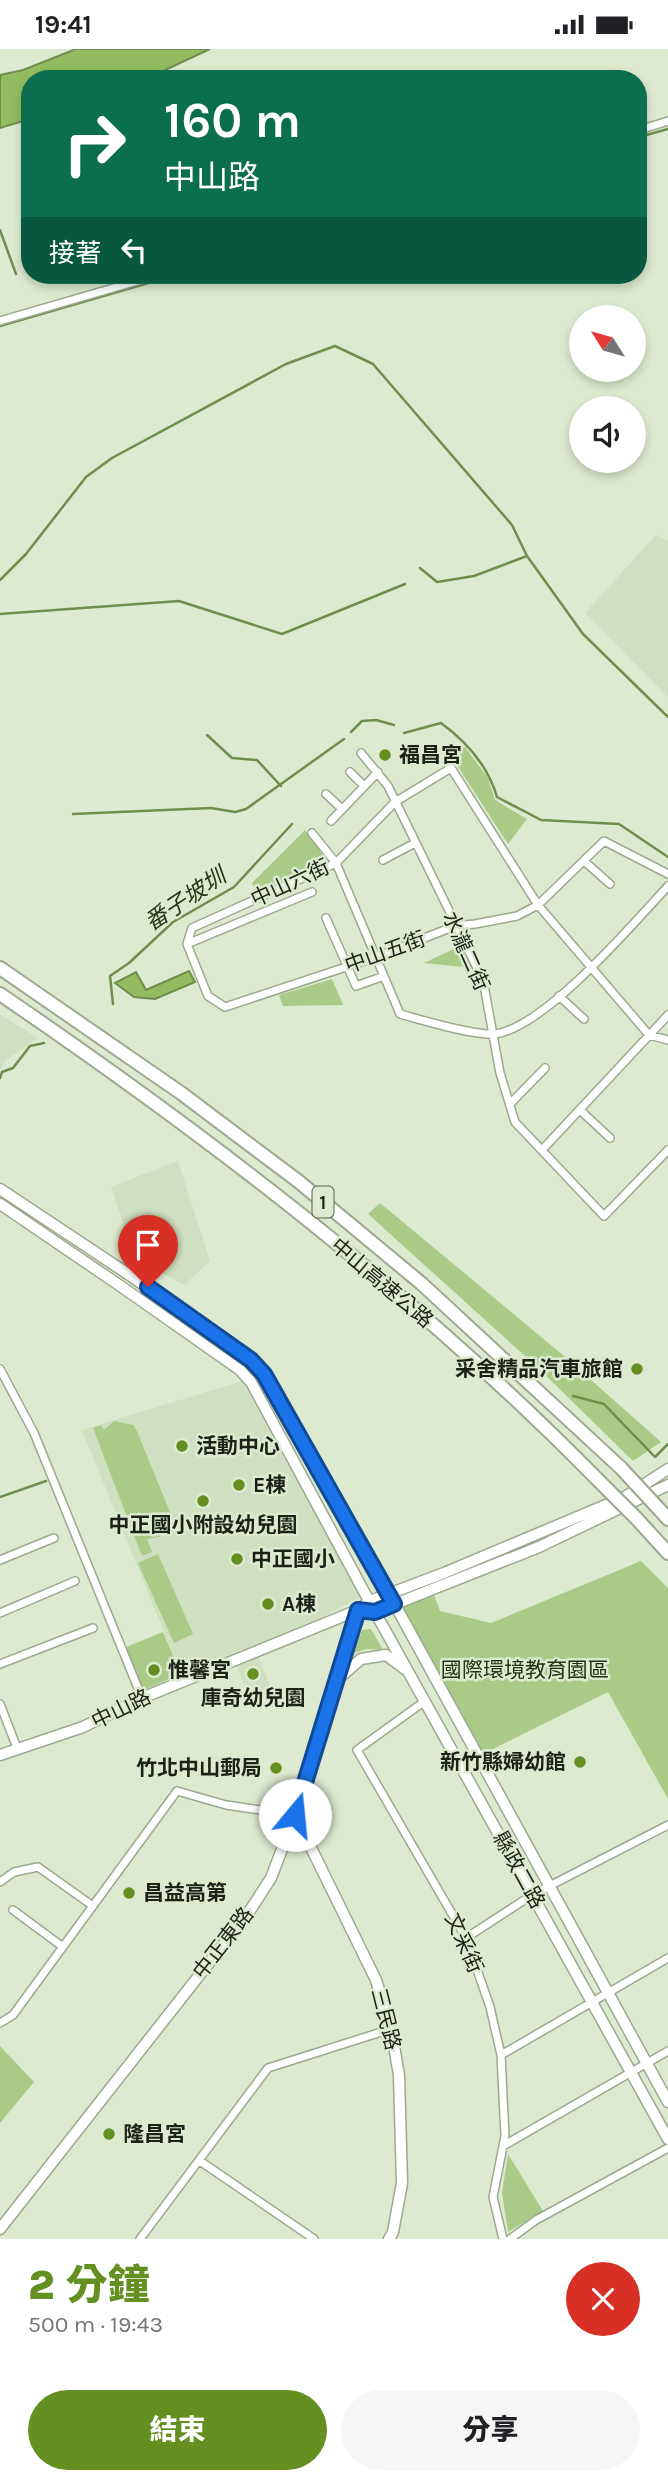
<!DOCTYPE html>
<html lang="zh-TW">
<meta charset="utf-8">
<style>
body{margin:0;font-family:Karla,"Noto Sans TC",sans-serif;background:#f6f6f6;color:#202124;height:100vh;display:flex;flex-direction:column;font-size:26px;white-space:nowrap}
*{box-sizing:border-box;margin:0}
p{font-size:23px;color:#757577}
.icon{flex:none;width:38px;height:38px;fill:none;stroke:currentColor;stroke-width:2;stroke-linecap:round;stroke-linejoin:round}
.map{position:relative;height:2190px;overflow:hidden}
.drawer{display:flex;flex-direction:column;background:#fff;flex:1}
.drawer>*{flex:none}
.guide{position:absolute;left:21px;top:21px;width:626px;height:214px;border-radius:28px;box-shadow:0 4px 10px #0003;background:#0b6e4f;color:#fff;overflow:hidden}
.needle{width:46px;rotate:307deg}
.controls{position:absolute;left:569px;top:256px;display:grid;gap:14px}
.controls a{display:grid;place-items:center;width:77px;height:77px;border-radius:50%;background:#fff;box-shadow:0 4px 10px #0003;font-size:35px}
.pin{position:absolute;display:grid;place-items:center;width:60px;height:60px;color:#fff;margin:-72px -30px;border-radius:50% 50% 50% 0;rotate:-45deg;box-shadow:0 0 7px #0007}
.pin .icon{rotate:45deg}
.me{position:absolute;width:77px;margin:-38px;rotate:17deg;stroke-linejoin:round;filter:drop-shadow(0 0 5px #0008)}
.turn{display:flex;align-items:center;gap:24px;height:147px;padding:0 28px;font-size:32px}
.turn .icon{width:91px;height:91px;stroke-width:2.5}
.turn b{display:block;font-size:49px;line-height:60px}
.then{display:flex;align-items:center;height:66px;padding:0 28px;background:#0003;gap:14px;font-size:26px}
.round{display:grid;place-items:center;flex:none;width:74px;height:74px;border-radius:37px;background:#f6f6f6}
.head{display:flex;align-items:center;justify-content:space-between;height:119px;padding:0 28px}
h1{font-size:42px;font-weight:800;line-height:52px;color:#648f21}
.primary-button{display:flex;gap:14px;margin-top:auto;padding:14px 28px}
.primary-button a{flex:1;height:80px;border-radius:42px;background:#648f21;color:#fff;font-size:28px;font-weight:800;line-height:80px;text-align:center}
.primary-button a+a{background:#f6f6f6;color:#202124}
.status{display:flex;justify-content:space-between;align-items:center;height:49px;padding:0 35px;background:#fff;direction:ltr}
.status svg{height:19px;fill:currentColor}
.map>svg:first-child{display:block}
.built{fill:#cfdfbf}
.green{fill:#aaca87}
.water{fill:#93bc61;stroke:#708e4b;stroke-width:2}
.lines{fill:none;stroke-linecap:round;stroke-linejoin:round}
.stream{stroke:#708e4b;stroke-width:2.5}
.street-casing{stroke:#9ca990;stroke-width:10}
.secondary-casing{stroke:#9ca990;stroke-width:13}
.highway-casing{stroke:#9ca990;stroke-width:16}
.street{stroke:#fff;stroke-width:7}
.secondary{stroke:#fff;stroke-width:10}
.highway{stroke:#fff;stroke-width:12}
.highway-bridge-casing{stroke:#9ca990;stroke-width:16;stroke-linecap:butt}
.highway-bridge{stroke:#fff;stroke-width:12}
.route-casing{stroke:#114b97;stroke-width:18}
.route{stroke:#1a73e8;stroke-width:12}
.poi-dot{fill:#648f21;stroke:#ddead0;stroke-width:2.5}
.labels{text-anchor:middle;stroke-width:5;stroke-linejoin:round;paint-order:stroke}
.shield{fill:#ddead0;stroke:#575e4f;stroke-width:2}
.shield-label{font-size:19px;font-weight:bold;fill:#1d2218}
.poi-label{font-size:21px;font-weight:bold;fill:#1d2218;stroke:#ddead0;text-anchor:start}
.street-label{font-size:21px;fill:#1d2218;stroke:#ddead0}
.park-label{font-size:21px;fill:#23340e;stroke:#ddead0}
.water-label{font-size:23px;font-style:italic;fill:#283813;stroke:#ddead0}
</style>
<div class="status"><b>19:41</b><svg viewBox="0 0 49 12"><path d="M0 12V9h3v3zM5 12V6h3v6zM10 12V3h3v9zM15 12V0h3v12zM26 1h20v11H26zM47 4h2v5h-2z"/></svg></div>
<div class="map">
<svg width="668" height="2190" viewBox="0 0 668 2190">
<rect width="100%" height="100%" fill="#ddead0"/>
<path class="built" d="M656,486L668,491V648L585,564Z
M0,965L38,989L6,1011L0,1020Z
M178,1112L210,1212L184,1236L164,1225L133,1203L111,1138Z
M242,1332L361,1548L322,1568L181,1625L82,1381Z
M257,1604L270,1636L249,1646L235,1614Z"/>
<path class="green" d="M465,698L488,729L495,751L527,770L508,795L451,707Z
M305,781L328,813L256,845L252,834Z
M462,896L474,919L424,914Z
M332,930L343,956L283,957L279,946Z
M380,1154L564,1307L661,1393L633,1412L536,1317L368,1165Z
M114,1372L133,1376L137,1382L173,1471L159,1488L147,1490L152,1503L142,1507L93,1379L101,1376L104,1381Z
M158,1505L193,1585L174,1594L138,1514Z
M641,1512L668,1539V1750L608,1643L483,1705L401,1556L433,1543L440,1562L491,1574Z
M371,1580L383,1601L366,1600L354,1604L362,1581Z
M163,1583L181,1625L141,1642L124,1599Z
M0,1997L34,2033L0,2074Z
M508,2105L543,2162L508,2183L502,2144Z"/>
<path class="water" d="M76,0H210L146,30H30V70L0,79V26L23,21Z
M189,922L195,933L155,950L134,948L115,934L136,923L146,941Z"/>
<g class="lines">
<path class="stream" d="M639,88L668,80
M0,181L16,225
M0,277L176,226
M420,519L437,533L474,527L527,507
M0,531L26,505L86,428L112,409L286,315L335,297L373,315L512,476L527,507L583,585L668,668
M0,565L179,552L282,585L405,535
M351,683L362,672L376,671L394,676
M404,684L441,674C467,693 488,717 497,748L541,771L619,775L668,808
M207,686L232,709L257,711L281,737
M73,765L211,759L235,763L246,760L344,690
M113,955L110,927L129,914L173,873L234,838L292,775
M0,1029L2,1023L13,1019L30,997L44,994
M573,1347L604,1355L655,1408L668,1395
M0,1448L46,1432"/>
<defs>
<path id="street" d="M639,81L668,72
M0,272L158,226
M361,704L388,737L483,931L500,1024L515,1073L604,1167L668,1101
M350,723L364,737
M326,745L342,760
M331,772L378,723
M312,784L336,814L400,965C422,971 474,987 495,985C544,979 633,875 668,837
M383,811L415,794
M584,812L610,835
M668,825L604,792L538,856L517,867L475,875L455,877L376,908L225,958L208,947L187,895L192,879L336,814L395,753L451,719L538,856L649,986L668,991
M326,869L356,937L384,927
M187,895L312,843
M559,947L584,970
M510,1055L545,1019
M580,1061L610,1089
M542,1101L668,966
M0,1320L34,1384L142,1649
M0,1511L54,1489
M0,1564L75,1532
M0,1615L93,1579
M425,1652L357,1701L466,1889L490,1958L501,2006L505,2087L493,2148L503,2190
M0,1655L17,1699
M0,1833L14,1823L38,1818L93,1857
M13,1861L63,1898
M466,1889L532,1846L668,1776
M0,1974L13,1966L177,1742L226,1756L295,1766
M501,2006L668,1909
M503,2097L668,2002
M200,2112L314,2190
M140,2190L268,2019L391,1980
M510,2190L536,2171L668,2099"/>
<path id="secondary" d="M0,1140L128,1225L251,1311L264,1325L394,1554L668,2053
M0,1155L119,1236L240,1321L251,1333L375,1563L668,2090
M369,1562L375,1563L539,1498L668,1436
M338,1630L361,1610L386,1606L405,1620
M0,1706L83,1678L142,1649L358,1561L370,1552L444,1524L625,1448L668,1420
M295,1766L376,1931L391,1980L399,2026L402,2134L393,2183L389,2190
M0,2180L249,1863L271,1829L295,1766L358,1561"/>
<path id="highway" d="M0,919L181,1044L298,1132L422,1235L621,1419
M0,945C211,1089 417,1247 596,1429
M658,1459L668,1470
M637,1470L668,1504"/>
</defs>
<use href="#street" class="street-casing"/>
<use href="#secondary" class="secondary-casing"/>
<use href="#highway" class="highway-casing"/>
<use href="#street" class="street"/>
<use href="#secondary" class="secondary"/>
<use href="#highway" class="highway"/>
<defs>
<path id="highway-bridge" d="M621,1419L658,1459
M596,1429L637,1470"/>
</defs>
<use href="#highway-bridge" class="highway-bridge-casing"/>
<use href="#highway-bridge" class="highway-bridge"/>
</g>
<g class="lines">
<defs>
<path id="route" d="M148,1238L251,1311L264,1325L394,1555L375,1563L358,1561L295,1766"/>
</defs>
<use href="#route" class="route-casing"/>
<use href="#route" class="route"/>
</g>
<g class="poi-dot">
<circle cx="385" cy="706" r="7"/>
<circle cx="637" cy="1320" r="7"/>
<circle cx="182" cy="1397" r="7"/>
<circle cx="239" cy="1436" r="7"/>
<circle cx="203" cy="1452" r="7"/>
<circle cx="237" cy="1510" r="7"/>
<circle cx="268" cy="1555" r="7"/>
<circle cx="154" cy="1621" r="7"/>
<circle cx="253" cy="1625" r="7"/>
<circle cx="580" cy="1713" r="7"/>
<circle cx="276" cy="1719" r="7"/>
<circle cx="129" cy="1844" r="7"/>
<circle cx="109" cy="2085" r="7"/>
</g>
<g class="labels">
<rect class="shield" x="312.5" y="1137.5" width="21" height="31" rx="5"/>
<g class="shield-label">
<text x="323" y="1160">1</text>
</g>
<g class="poi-label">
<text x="399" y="713">福昌宮</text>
<text x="623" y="1327" text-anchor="end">采舍精品汽車旅館</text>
<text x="196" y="1404">活動中心</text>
<text x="253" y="1443">E棟</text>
<text x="203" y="1483" text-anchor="middle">中正國小附設幼兒園</text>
<text x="251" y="1517">中正國小</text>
<text x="282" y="1562">A棟</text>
<text x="168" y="1628">惟馨宮</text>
<text x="253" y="1656" text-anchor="middle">庫奇幼兒園</text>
<text x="566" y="1720" text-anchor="end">新竹縣婦幼館</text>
<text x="262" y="1726" text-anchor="end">竹北中山郵局</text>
<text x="143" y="1851">昌益高第</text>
<text x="123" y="2092">隆昌宮</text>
</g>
<g class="street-label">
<text transform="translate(290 834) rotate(-25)" y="7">中山六街</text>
<text transform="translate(466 902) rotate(66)" y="7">水瀧二街</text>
<text transform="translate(385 903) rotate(-20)" y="7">中山五街</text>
<text transform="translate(382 1234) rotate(40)" y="7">中山高速公路</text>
<text transform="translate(121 1660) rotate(-26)" y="7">中山路</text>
<text transform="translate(519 1821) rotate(61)" y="7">縣政二路</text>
<text transform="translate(223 1894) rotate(-52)" y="7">中正東路</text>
<text transform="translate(464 1894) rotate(66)" y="7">文采街</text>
<text transform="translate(386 1970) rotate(76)" y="7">三民路</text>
</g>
<g class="park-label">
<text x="525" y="1628">國際環境教育園區</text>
</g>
<g class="water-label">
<text transform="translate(185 850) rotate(-34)" y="8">番子坡圳</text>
</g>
</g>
</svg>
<div class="controls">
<a><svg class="needle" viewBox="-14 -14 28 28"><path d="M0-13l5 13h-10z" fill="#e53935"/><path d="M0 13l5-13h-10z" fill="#757577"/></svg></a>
<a><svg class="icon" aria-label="sound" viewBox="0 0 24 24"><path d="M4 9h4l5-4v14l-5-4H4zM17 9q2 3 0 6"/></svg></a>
</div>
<div class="pin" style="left:148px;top:1238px;background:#d93025"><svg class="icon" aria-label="arrive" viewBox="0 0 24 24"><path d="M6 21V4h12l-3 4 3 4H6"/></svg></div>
<svg class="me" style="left:295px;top:1766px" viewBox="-20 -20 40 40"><circle r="19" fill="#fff"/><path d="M0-13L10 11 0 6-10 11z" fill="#1a73e8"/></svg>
<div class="guide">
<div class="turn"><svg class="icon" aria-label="right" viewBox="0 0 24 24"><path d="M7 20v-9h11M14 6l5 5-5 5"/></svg><div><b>160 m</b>中山路</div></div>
<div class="then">接著<svg class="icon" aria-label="left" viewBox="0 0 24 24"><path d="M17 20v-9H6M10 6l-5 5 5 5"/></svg></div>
</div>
</div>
<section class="drawer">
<div class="head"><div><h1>2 分鐘</h1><p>500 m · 19:43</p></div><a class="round" style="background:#d93025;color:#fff"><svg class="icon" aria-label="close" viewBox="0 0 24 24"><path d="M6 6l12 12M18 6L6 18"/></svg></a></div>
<div class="primary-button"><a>結束</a><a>分享</a></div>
</section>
